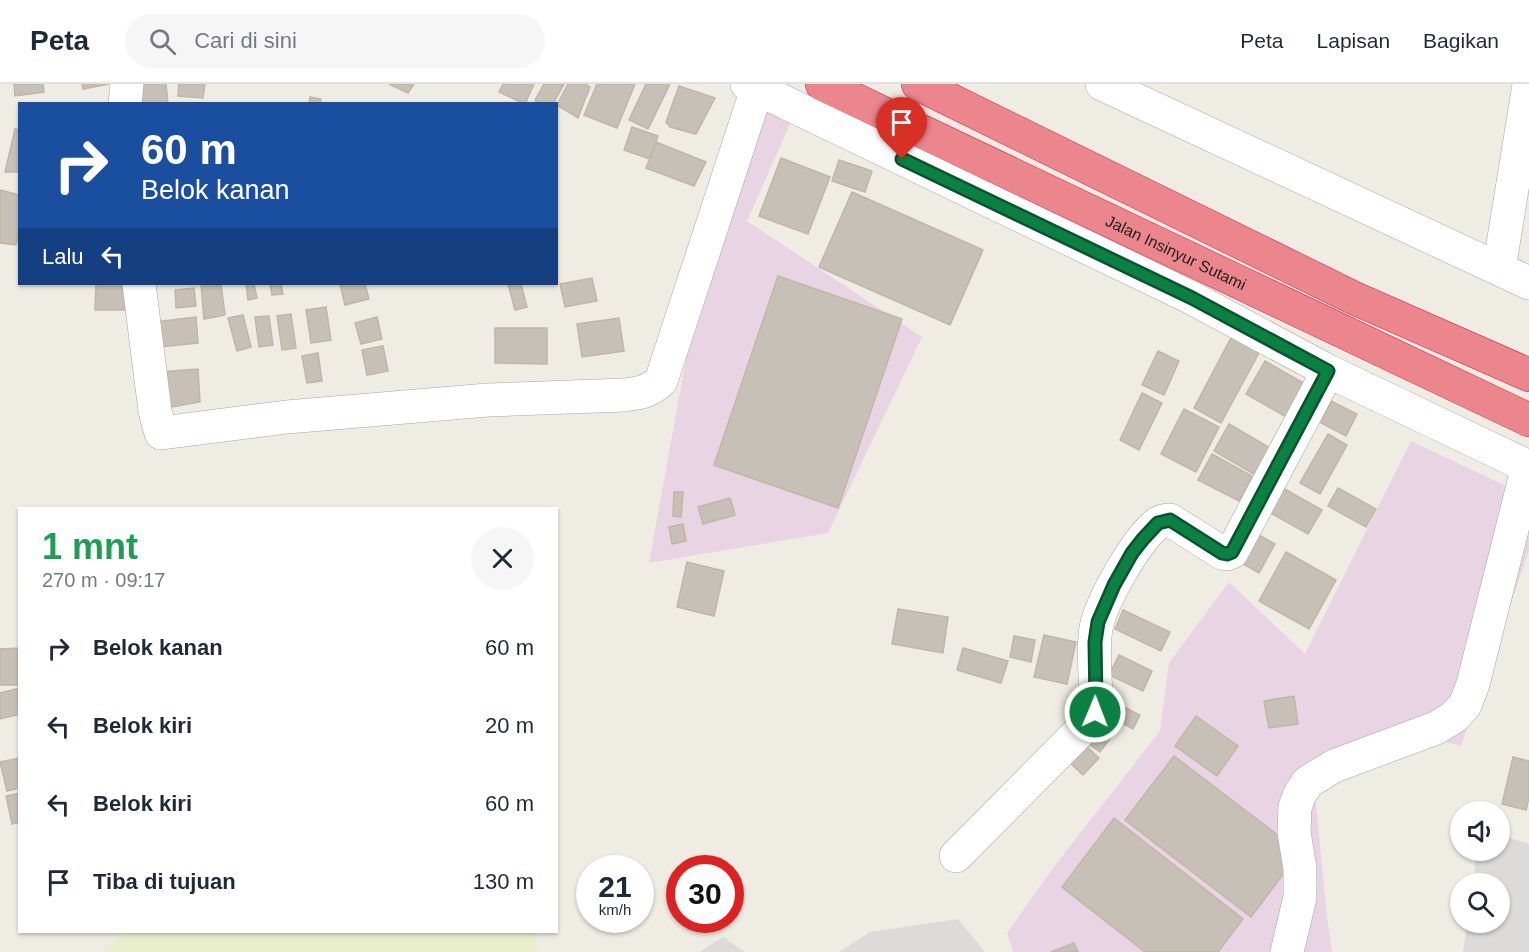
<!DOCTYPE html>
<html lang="id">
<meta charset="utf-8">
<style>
body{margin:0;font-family:Helvetica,sans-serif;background:#f6f6f7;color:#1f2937;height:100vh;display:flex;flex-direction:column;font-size:22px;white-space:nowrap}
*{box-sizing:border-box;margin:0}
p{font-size:20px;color:#747a83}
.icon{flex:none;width:33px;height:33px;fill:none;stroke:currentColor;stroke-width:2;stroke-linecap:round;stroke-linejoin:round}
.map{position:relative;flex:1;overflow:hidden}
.drawer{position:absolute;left:18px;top:423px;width:540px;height:426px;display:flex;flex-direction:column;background:#fff;border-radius:0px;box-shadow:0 2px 4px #0004}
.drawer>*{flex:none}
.top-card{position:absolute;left:18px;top:18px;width:540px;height:183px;border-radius:0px;box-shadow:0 2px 4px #0004;background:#1a4fa0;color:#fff;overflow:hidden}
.fabs{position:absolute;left:1450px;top:717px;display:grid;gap:12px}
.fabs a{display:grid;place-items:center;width:60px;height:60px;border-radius:50%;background:#fff;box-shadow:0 2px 4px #0004;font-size:30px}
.speed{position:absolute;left:576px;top:771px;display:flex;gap:12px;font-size:30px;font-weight:700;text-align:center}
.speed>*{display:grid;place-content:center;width:78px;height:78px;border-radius:50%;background:#fff;box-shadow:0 2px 4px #0004;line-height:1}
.speed small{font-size:15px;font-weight:400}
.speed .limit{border:9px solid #d22;background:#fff;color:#111}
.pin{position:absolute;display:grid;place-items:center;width:51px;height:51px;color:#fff;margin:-62px -26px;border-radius:50% 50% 50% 0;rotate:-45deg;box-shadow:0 0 6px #0007}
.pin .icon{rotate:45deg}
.me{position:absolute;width:66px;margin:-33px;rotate:1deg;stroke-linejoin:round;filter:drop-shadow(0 0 4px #0008)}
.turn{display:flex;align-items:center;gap:21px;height:126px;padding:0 24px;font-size:27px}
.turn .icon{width:78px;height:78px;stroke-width:2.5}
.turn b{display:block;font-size:42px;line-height:51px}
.then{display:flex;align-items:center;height:57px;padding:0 24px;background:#0003;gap:12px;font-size:22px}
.round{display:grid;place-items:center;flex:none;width:63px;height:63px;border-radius:32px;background:#f6f6f7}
.overview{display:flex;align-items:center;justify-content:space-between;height:102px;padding:0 24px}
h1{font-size:36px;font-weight:700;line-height:45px;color:#1e9e55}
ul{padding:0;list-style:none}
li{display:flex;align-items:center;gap:18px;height:78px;padding:0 24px}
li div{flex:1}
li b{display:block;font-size:22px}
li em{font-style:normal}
header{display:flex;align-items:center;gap:36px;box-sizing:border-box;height:84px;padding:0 30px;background:#fff;border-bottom:2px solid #e0e1e3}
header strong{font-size:28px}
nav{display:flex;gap:33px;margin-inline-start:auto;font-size:21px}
.search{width:420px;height:54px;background:#f6f6f7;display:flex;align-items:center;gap:15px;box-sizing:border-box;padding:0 21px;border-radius:33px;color:#747a83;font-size:22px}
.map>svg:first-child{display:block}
.residential{fill:#dcdbda}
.industrial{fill:#e9d4e3}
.farmland{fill:#e9efcd}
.building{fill:#c7c0b6;stroke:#c2b5a4;stroke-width:1.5}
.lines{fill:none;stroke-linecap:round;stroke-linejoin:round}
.minor-casing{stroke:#a5a5a5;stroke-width:34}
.highway-casing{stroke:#e31b48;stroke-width:34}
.minor{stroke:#fff;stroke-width:33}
.highway{stroke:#eb868d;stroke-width:33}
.route-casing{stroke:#07532c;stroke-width:15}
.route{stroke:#0b8043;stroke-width:10}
.labels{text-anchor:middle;stroke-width:5;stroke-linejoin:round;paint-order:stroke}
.street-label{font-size:16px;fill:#1e1e1e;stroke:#fff}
</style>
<header>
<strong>Peta</strong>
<div class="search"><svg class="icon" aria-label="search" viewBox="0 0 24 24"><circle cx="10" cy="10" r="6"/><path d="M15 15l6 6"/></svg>Cari di sini</div>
<nav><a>Peta</a><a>Lapisan</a><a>Bagikan</a></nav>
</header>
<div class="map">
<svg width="1529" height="868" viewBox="0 0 1529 868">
<rect width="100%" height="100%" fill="#efede3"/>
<path class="residential" d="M1500,751L1529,760V868H1463L1467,839L1500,838V800L1473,799L1477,767L1500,766Z
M958,835L985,868H839L870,848Z
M723,853L745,868H700Z"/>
<path class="industrial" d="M762,15L793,33L747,137L922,253L828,449L649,479L713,126Z
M1411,357L1529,413V467L1461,662L1394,644L1313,690L1327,833L1332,868H1013L1007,849L1053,784L1160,647L1169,579L1229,498L1305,570Z"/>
<path class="farmland" d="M132,848H535L537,868H102L115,856Z"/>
<path class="building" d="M14,0H43L44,8L15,12Z
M82,0H109L83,5Z
M138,0H166L168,20H135Z
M179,0H205L203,14L178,12Z
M389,0H414L408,9Z
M503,0H534L525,20L499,8Z
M544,0H564L553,20H541L535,16Z
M568,0H585L590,3L578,34L557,21Z
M597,0H635L617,44L584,31Z
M646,0H670L648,45L629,36Z
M679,2L715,14L696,50L670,43L666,38Z
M310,13L321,15L320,20H309Z
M632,43L658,52L650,75L624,66Z
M15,45L20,46V88H5Z
M656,58L706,78L694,102L646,84Z
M781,74L830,93L808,150L759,132Z
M839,76L872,87L865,108L832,97Z
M0,106L20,111V145L16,161L0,159Z
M852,108L983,166L950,241L819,183Z
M778,192L902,235L838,424L714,381Z
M592,194L597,217L565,223L560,200Z
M96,200H130V226H95Z
M201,200H221L225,231L204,235Z
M246,200H254L257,214L248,216Z
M270,200H281L283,210L272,211Z
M340,200H365L369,215L345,221Z
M508,200H521L527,223L515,226Z
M194,204L196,222L176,224L175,206Z
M326,223L331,256L311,259L306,226Z
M291,230L296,264L282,266L277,232Z
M243,231L251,263L237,267L228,234Z
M269,232L273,261L259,263L255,233Z
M196,233L198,259L160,263L155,238Z
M377,233L382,255L361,260L355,239Z
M619,234L624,267L582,273L577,240Z
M495,244H547V280L495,279Z
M1232,252L1260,267L1221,339L1194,324Z
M383,262L388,287L367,291L362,266Z
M1158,267L1179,277L1164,311L1142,301Z
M318,269L322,297L307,299L302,272Z
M1265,277L1314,305L1295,338L1246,310Z
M198,285L200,318L166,324L160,288Z
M1142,309L1162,319L1139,366L1120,356Z
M1331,317L1357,330L1346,352L1321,339Z
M1184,325L1219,343L1196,388L1161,370Z
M1229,340L1272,365L1257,392L1214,367Z
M1328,350L1347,361L1320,410L1300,399Z
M1212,370L1252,392L1239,417L1198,396Z
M1281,403L1322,426L1308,450L1267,427Z
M1338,404L1376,425L1366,443L1328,422Z
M674,408H683L681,433L673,432Z
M730,414L735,431L703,440L698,423Z
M683,440L686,457L672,460L669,443Z
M1250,446L1275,460L1259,489L1234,475Z
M1286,468L1336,496L1309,545L1259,517Z
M687,478L724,487L714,532L677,523Z
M898,525L948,533L943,569L892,560Z
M1123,526L1170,548L1161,567L1115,545Z
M1044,551L1076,558L1067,600L1034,593Z
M1014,552L1035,556L1031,578L1010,573Z
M20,564V601H0V565Z
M963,564L1008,577L1001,599L957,586Z
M1119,571L1152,587L1143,607L1109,591Z
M20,604V630L0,635V609Z
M1294,612L1298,640L1269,644L1264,617Z
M1118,620L1140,631L1133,645L1111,633Z
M1099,632L1117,645L1100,668L1083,656Z
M1196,632L1238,662L1217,692L1175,662Z
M1084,660L1099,674L1083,691L1069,678Z
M1174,672L1300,768L1251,833L1125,736Z
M1513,673L1529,677V714L1526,726L1502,720Z
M20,674V704L7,707L0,678Z
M20,709V738L12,740L6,712Z
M1114,734L1243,835L1218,868H1145L1062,803Z
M1074,859L1078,868H1051Z"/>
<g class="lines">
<defs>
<path id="minor" d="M747,0L1192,214L1328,287L1529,383
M1102,0L1529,199
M125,20L127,0
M1499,185L1529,1
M139,200L155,327L161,349L287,333L488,316L624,311C640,309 648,308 661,297L757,5
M956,772L1093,634L1095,629L1096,619C1096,595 1092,568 1096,544C1101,518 1136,456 1157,440C1161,437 1165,436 1170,436L1222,469L1227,470L1232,468L1328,287
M1287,868L1300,813V785L1294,748L1295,723L1300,710L1308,698L1334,682L1436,644L1454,633L1465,621L1473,600L1528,382"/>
<g id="highway">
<path id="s1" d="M822,0L1529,336"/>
<path d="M918,0L1354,214L1529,291"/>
</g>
</defs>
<use href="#minor" class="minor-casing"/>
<use href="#highway" class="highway-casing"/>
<use href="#minor" class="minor"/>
<use href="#highway" class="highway"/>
</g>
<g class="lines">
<defs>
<path id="route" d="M902,75L1192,214L1328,287L1232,468L1227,470L1222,469L1170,436L1158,439L1143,455L1132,469L1114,501L1098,538L1095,558L1096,619L1095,628"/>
</defs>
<use href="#route" class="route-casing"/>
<use href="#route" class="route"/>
</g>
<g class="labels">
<g class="street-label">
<text dy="6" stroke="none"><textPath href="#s1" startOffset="392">Jalan Insinyur Sutami</textPath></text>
</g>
</g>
</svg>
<div class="fabs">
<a><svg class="icon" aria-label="sound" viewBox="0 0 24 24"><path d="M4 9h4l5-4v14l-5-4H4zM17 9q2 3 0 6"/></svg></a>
<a><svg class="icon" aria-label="search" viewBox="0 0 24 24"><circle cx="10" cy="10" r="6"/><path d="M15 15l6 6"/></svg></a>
</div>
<div class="speed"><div>21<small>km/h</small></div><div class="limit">30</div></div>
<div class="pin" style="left:902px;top:75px;background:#d93025"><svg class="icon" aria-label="arrive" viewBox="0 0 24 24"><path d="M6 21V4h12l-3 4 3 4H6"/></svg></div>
<svg class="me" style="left:1095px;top:628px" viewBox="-20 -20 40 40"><circle r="17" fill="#0b8043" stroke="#fff" stroke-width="3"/><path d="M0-11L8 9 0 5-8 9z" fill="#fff"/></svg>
<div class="top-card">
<div class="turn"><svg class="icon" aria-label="right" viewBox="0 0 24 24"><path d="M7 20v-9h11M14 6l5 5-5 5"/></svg><div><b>60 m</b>Belok kanan</div></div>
<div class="then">Lalu<svg class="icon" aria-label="left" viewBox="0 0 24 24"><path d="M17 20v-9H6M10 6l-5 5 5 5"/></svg></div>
</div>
<section class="drawer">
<div class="overview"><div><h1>1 mnt</h1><p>270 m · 09:17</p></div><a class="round"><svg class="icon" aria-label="close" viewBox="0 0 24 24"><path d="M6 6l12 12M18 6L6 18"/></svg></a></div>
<ul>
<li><svg class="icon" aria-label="right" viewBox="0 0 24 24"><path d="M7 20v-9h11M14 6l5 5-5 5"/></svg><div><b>Belok kanan</b></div><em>60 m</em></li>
<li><svg class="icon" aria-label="left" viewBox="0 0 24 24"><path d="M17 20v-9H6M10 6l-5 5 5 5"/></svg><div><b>Belok kiri</b></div><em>20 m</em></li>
<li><svg class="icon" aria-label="left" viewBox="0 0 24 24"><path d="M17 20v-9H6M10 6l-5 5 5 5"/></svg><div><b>Belok kiri</b></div><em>60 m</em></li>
<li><svg class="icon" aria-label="arrive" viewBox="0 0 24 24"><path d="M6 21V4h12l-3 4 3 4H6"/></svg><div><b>Tiba di tujuan</b></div><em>130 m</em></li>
</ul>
</section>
</div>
